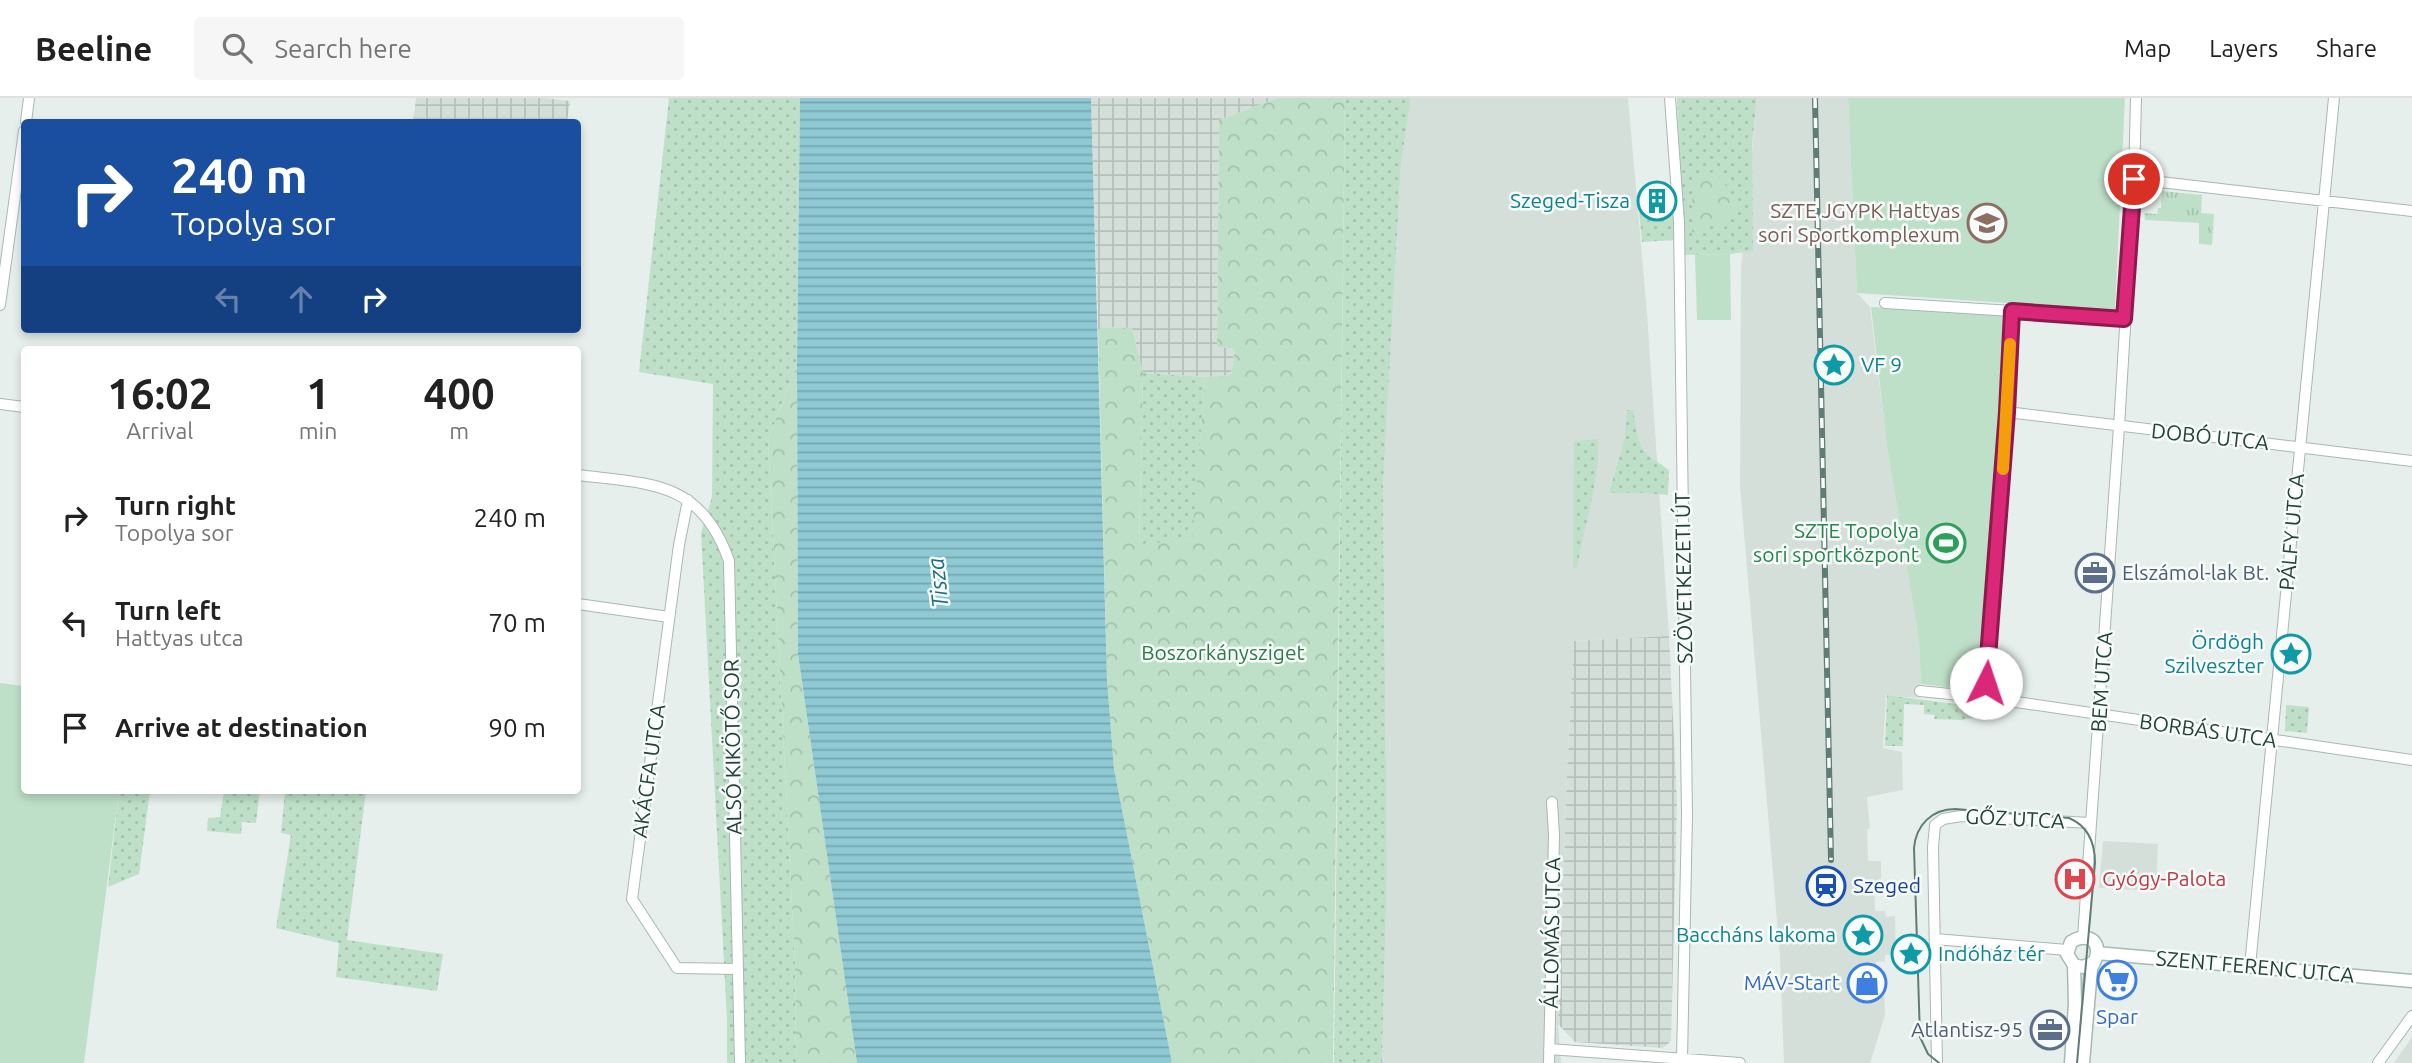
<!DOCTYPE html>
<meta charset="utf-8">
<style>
body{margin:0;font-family:Ubuntu,sans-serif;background:#f6f6f6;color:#222;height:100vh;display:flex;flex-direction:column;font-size:26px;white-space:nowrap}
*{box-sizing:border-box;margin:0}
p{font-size:23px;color:#767676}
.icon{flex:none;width:38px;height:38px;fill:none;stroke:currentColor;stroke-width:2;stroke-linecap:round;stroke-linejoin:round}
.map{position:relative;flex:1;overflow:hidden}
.sheet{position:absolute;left:21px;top:248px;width:560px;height:448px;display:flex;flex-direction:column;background:#fff;border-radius:7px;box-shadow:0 4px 10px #0003}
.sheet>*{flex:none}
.guide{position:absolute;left:21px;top:21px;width:560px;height:214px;border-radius:7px;box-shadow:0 4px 10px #0003;background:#1a4fa0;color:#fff;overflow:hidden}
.pin{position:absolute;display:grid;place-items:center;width:60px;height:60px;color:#fff;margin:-30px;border:4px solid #fff;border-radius:50%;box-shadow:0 2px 7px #0007}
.me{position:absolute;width:77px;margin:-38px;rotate:4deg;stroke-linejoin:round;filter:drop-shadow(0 0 5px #0008)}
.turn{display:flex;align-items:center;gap:24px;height:147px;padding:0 35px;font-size:32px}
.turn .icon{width:91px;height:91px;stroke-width:2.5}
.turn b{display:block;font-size:49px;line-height:60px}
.lanes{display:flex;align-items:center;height:66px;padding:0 35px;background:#0003;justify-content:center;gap:35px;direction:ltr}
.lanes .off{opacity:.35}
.eta{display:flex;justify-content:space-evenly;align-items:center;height:119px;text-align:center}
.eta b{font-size:42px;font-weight:700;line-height:49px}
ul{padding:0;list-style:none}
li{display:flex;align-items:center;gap:21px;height:105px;padding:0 35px}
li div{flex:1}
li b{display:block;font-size:26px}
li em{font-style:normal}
header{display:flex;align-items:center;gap:42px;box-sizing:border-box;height:98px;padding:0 35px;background:#fff;border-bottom:2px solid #e0e0e0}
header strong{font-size:33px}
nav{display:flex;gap:38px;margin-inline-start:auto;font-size:24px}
.search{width:490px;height:63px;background:#f6f6f6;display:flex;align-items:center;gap:18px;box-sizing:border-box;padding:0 24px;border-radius:7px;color:#767676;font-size:26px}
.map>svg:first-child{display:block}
.built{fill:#d4dfda}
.industrial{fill:url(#industrial-grid)}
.grass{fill:url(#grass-dots)}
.forest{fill:url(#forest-crowns)}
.park{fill:url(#park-tufts)}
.garden{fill:#bfe0c8}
.water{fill:url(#water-rules)}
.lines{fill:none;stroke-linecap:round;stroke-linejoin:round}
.street-casing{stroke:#a8b8b2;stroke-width:12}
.secondary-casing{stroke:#a4bbb3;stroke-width:15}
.street{stroke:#fff;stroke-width:10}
.secondary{stroke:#fff;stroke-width:12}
.tram{stroke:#5f7d75;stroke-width:2}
.rail-casing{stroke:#5f7d75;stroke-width:6}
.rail{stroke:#f7fbf9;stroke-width:3.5;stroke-dasharray:10;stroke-linecap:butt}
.route-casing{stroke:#8e194d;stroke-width:18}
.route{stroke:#db2777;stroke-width:12}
.slow{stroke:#f59e0b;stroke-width:12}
.labels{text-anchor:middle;stroke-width:5;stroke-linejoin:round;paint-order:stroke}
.culture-label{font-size:21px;fill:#0d838f;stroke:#f7fbf9;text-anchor:end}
.education-label{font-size:21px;fill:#785e54;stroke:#f7fbf9;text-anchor:end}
.street-label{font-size:21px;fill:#24423a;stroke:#f7fbf9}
.leisure-label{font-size:21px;fill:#27864d;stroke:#f7fbf9;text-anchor:end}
.service-label{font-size:21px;fill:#4e5e75;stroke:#f7fbf9;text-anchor:start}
.park-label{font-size:21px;fill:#2d7a4b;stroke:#f7fbf9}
.health-label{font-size:21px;fill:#be3a42;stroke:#f7fbf9;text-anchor:start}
.transit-label{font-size:21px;fill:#164399;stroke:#f7fbf9;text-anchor:start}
.shop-label{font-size:21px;fill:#366cbe;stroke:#f7fbf9;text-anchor:end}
.water-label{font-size:23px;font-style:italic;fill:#1c6f80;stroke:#f7fbf9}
</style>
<header>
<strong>Beeline</strong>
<div class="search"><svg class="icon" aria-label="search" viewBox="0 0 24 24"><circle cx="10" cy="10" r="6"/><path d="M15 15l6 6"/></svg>Search here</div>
<nav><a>Map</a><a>Layers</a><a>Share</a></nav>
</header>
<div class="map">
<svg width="2412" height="965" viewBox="0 0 2412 965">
<defs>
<pattern id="industrial-grid" width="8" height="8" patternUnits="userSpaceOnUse" patternTransform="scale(1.75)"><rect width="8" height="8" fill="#d4dfda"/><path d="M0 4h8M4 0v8" fill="none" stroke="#b6c1bc"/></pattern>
<pattern id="grass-dots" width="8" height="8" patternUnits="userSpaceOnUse" patternTransform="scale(1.75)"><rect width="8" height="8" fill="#bfe0c8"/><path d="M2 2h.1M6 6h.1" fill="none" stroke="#a4c1ad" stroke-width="1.8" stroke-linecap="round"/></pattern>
<pattern id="forest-crowns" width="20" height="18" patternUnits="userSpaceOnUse" patternTransform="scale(1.75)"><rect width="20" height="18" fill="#bfe0c8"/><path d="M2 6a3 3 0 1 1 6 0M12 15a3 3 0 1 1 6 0" fill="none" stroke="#a4c1ad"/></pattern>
<pattern id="park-tufts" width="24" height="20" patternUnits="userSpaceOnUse" patternTransform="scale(1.75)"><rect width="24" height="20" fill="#bfe0c8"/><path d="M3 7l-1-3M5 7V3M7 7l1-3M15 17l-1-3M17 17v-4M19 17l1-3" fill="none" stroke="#a4c1ad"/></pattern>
<pattern id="water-rules" width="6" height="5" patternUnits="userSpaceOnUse" patternTransform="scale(1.75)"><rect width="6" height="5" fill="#8ec9d4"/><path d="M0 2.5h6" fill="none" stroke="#74a5ad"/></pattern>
</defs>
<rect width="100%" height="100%" fill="#e6efeb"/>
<path class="built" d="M1411,0H1628L1647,215L1669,538L1574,543L1567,675L1558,926L1561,965H1382L1387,771L1383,388L1401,65Z
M1757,0H1848L1857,195L1870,209L1887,348L1919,543L1921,586L1919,600L1886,597L1883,650L1902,654L1903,692L1867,699L1870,731H1867L1868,763H1881V785L1874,786L1875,813H1885L1886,819L1895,818L1896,856L1885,857V863L1876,864L1877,892H1884L1885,917L1870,965H1784L1780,858L1740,388L1741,170Z
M2103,743L2158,746L2156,793L2099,790Z
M2412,939V965H2394L2398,959Z"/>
<path class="industrial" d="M416,0H545L570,3L567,24H413Z
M1091,0H1278L1219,22L1217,249L1235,251L1231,277L1205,279L1143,275L1132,230L1098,229Z
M1669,538L1677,704L1671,943L1663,950L1575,944L1558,926L1567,675L1574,543Z"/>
<path class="grass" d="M669,0H800L797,267L768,341L795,865L796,965H727V921L701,435L712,399L713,286L639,274Z
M1345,0H1411L1401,65L1383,388L1387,771L1382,965H1334Z
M1677,0H1757L1752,47L1753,153L1730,156L1684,157Z
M1674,111L1675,142L1642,144L1639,113Z
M1143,275L1205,279L1193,442L1139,447Z
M1627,312H1633C1636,326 1636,345 1647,356C1654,363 1663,366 1669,373L1668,397L1645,395H1609L1625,340Z
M1598,341C1600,384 1584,427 1577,470H1573L1574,343Z
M1887,597L1985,610L1984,617L1962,622L1934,621L1935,617L1924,616V607L1904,606L1903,648H1885Z
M2286,607L2309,609L2307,635L2285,633Z
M119,693H150L139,776L108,789Z
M224,693H260L256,725L242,724L241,736L207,733L208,720L220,719Z
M285,693H366L347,842L443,856L437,893L336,879L339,845L276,830L291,737L281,735Z"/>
<path class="forest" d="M1278,0H1345L1333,965H1172L1114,671L1107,582L1098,229L1132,230L1143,275L1139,446L1192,442L1205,279L1231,277L1235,251L1217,249L1219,22Z
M1714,74C1731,92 1746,108 1724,130L1714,125L1702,130L1700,136L1692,134L1693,78Z
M797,267L798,556L857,965H796L795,865L768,341Z"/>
<path class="park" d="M2162,93L2202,97L2201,115L2214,116L2212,147L2199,146V125L2145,122L2144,115L2157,116L2158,110H2161Z"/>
<path class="garden" d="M1848,0H2125L2115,212L1857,195Z
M1730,156L1731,222H1697L1695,157Z
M1871,209L2002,216L2003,264L1978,593L1921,586L1919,543L1887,348Z
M0,585L24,588V693H119L84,965H0Z"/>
<path class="water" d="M800,0H1091L1107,582L1114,671L1172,965H857L798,556L797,267Z"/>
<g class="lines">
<defs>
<path id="street" d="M1670,0L1679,124L1687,717L1682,961
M26,24L29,0
M2134,81L2412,113
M1885,205L2012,213
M0,207L24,33
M0,306L24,309
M2007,314L2412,363
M578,377C650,386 701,382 729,463L740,965
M688,402L679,447L632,801L677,870L738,871
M578,506L669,519
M1986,585L2007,314L2012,213L2124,221
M1920,593L1989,600L2412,662
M2083,839L2119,329L2134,81L2136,0
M1935,841L2067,852
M2250,868L2334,0
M1549,951L1740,965
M1549,965L1554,737L1552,704
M1937,965L1933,749L1935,727L1943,721L1961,718L2090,725
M2378,965L2412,918"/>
<path id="secondary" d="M2097,855L2412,883
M2071,965L2075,906L2074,867
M2083,965L2091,871C2093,866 2097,860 2097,854C2098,838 2081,837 2071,844L2067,856L2074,867L2083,869L2094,864"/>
</defs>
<use href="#street" class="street-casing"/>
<use href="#secondary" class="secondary-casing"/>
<use href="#street" class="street"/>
<use href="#secondary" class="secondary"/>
<path class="tram" d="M1939,965L1928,956L1920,939L1914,750C1916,727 1932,711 1955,711L2069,720C2088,728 2095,745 2095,765L2077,965"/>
<defs>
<path id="rail" d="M1815,0L1831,762"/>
</defs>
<use href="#rail" class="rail-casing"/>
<use href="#rail" class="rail"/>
</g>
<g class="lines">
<defs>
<path id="route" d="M1986,585L2007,314L2012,213L2124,221L2134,81"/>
</defs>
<use href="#route" class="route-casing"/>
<use href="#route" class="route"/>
<path class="slow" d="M2003,371L2010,246"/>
</g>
<defs>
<symbol id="building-ring" viewBox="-11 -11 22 22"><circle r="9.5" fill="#f7fbf9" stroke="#0f9aa8" stroke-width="1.5"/><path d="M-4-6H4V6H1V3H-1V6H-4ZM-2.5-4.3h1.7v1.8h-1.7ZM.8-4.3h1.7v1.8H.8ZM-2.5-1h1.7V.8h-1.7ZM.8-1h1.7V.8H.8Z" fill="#0f9aa8"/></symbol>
<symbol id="university-ring" viewBox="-11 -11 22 22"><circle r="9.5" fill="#f7fbf9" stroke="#8d6e63" stroke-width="1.5"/><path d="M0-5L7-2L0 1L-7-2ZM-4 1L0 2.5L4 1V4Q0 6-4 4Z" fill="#8d6e63"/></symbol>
<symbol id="sight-ring" viewBox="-11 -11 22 22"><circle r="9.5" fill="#f7fbf9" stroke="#0f9aa8" stroke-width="1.5"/><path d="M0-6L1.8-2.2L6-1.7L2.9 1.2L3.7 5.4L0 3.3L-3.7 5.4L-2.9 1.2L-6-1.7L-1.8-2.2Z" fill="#0f9aa8"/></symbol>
<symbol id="stadium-ring" viewBox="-11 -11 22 22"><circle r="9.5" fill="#f7fbf9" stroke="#2e9e5b" stroke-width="1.5"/><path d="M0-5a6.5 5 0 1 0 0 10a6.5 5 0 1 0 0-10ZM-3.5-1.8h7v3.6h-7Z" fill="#2e9e5b"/></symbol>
<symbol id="office-ring" viewBox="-11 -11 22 22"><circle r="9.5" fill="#f7fbf9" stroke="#5c6f8a" stroke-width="1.5"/><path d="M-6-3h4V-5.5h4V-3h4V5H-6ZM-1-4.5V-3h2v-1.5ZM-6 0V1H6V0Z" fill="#5c6f8a"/></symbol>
<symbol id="hospital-ring" viewBox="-11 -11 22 22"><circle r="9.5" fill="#f7fbf9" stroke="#e0444e" stroke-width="1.5"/><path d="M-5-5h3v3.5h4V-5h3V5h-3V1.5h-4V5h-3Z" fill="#e0444e"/></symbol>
<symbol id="station-ring" viewBox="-11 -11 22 22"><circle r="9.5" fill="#f7fbf9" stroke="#1a4fb4" stroke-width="1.5"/><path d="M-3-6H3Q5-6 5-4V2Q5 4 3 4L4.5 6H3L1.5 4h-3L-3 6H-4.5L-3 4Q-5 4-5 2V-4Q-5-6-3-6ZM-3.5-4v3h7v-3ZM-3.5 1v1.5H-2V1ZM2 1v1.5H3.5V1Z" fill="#1a4fb4"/></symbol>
<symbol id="supermarket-ring" viewBox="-11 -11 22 22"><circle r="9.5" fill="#f7fbf9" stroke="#3f7fe0" stroke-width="1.5"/><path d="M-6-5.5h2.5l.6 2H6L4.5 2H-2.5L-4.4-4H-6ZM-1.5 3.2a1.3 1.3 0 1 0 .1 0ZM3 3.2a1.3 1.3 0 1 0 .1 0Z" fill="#3f7fe0"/></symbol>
<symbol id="shop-ring" viewBox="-11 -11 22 22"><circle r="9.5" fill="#f7fbf9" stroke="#3f7fe0" stroke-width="1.5"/><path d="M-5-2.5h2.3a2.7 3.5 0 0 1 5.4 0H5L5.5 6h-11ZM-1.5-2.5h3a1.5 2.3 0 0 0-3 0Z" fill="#3f7fe0"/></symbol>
</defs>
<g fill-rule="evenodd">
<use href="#building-ring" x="1635" y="81" width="44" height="44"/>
<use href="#university-ring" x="1965" y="103" width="44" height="44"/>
<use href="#sight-ring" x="1812" y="245" width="44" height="44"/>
<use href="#stadium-ring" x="1924" y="423" width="44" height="44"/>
<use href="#office-ring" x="2073" y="453" width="44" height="44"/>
<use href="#sight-ring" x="2269" y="534" width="44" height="44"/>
<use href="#hospital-ring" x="2053" y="759" width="44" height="44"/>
<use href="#station-ring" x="1804" y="766" width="44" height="44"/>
<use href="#sight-ring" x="1841" y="815" width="44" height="44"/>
<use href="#sight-ring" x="1889" y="834" width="44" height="44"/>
<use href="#supermarket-ring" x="2095" y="860" width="44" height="44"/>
<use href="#shop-ring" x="1845" y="863" width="44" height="44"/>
<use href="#office-ring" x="2028" y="910" width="44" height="44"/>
</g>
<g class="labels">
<g class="culture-label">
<text x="1630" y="110">Szeged-Tisza</text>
<text x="1861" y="274" text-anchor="start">VF 9</text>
<text x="2264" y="551">Ördögh<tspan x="2264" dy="24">Szilveszter</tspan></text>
<text x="1836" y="844">Baccháns lakoma</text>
<text x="1938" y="863" text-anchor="start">Indóház tér</text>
</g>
<g class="education-label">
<text x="1960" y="120">SZTE JGYPK Hattyas<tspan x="1960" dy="24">sori Sportkomplexum</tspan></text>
</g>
<g class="street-label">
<text transform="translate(2210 339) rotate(6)" y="7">DOBÓ UTCA</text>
<text transform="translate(2292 434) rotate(-85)" y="7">PÁLFY UTCA</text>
<text transform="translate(1684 480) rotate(-91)" y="7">SZÖVETKEZETI ÚT</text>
<text transform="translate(2102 584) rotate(-86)" y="7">BEM UTCA</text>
<text transform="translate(2208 633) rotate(8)" y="7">BORBÁS UTCA</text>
<text transform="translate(733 649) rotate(-91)" y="7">ALSÓ KIKÖTŐ SOR</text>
<text transform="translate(649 673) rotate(-82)" y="7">AKÁCFA UTCA</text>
<text transform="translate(2015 721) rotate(3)" y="7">GŐZ UTCA</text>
<text transform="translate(1552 835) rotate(-89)" y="7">ÁLLOMÁS UTCA</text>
<text transform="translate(2255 869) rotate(5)" y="7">SZENT FERENC UTCA</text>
</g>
<g class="leisure-label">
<text x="1919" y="440">SZTE Topolya<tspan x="1919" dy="24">sori sportközpont</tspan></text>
</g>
<g class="service-label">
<text x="2122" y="482">Elszámol-lak Bt.</text>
<text x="2023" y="939" text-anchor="end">Atlantisz-95</text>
</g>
<g class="park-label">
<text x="1223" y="562">Boszorkánysziget</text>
</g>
<g class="health-label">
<text x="2102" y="788">Gyógy-Palota</text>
</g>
<g class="transit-label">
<text x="1853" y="795">Szeged</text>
</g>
<g class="shop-label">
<text x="1840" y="892">MÁV-Start</text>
<text x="2117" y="926" text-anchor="middle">Spar</text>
</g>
<g class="water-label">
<text transform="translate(938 485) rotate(-96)" y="8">Tisza</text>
</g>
</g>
</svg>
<div class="pin" style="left:2134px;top:81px;background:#d93025"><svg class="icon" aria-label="arrive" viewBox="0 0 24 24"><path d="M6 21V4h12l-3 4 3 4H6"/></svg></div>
<svg class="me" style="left:1986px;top:585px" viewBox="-20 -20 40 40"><circle r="19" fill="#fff"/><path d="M0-13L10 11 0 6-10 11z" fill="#db2777"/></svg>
<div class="guide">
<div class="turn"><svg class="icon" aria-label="right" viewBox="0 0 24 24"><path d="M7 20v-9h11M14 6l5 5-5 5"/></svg><div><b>240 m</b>Topolya sor</div></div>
<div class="lanes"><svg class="icon off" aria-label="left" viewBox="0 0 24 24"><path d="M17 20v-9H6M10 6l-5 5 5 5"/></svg><svg class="icon off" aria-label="ahead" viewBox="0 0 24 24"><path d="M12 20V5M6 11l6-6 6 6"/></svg><svg class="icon" aria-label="right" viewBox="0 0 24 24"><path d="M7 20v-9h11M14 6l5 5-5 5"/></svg></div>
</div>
<section class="sheet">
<div class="eta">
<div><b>16:02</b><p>Arrival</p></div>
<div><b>1</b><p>min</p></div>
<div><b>400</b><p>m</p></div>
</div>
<ul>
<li><svg class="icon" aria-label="right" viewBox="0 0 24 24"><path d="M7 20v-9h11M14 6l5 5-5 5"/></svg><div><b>Turn right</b><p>Topolya sor</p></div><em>240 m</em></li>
<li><svg class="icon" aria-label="left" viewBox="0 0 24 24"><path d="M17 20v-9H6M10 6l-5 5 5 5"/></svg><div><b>Turn left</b><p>Hattyas utca</p></div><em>70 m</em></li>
<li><svg class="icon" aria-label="arrive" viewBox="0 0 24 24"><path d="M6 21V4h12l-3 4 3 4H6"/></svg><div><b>Arrive at destination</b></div><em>90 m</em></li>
</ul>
</section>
</div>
